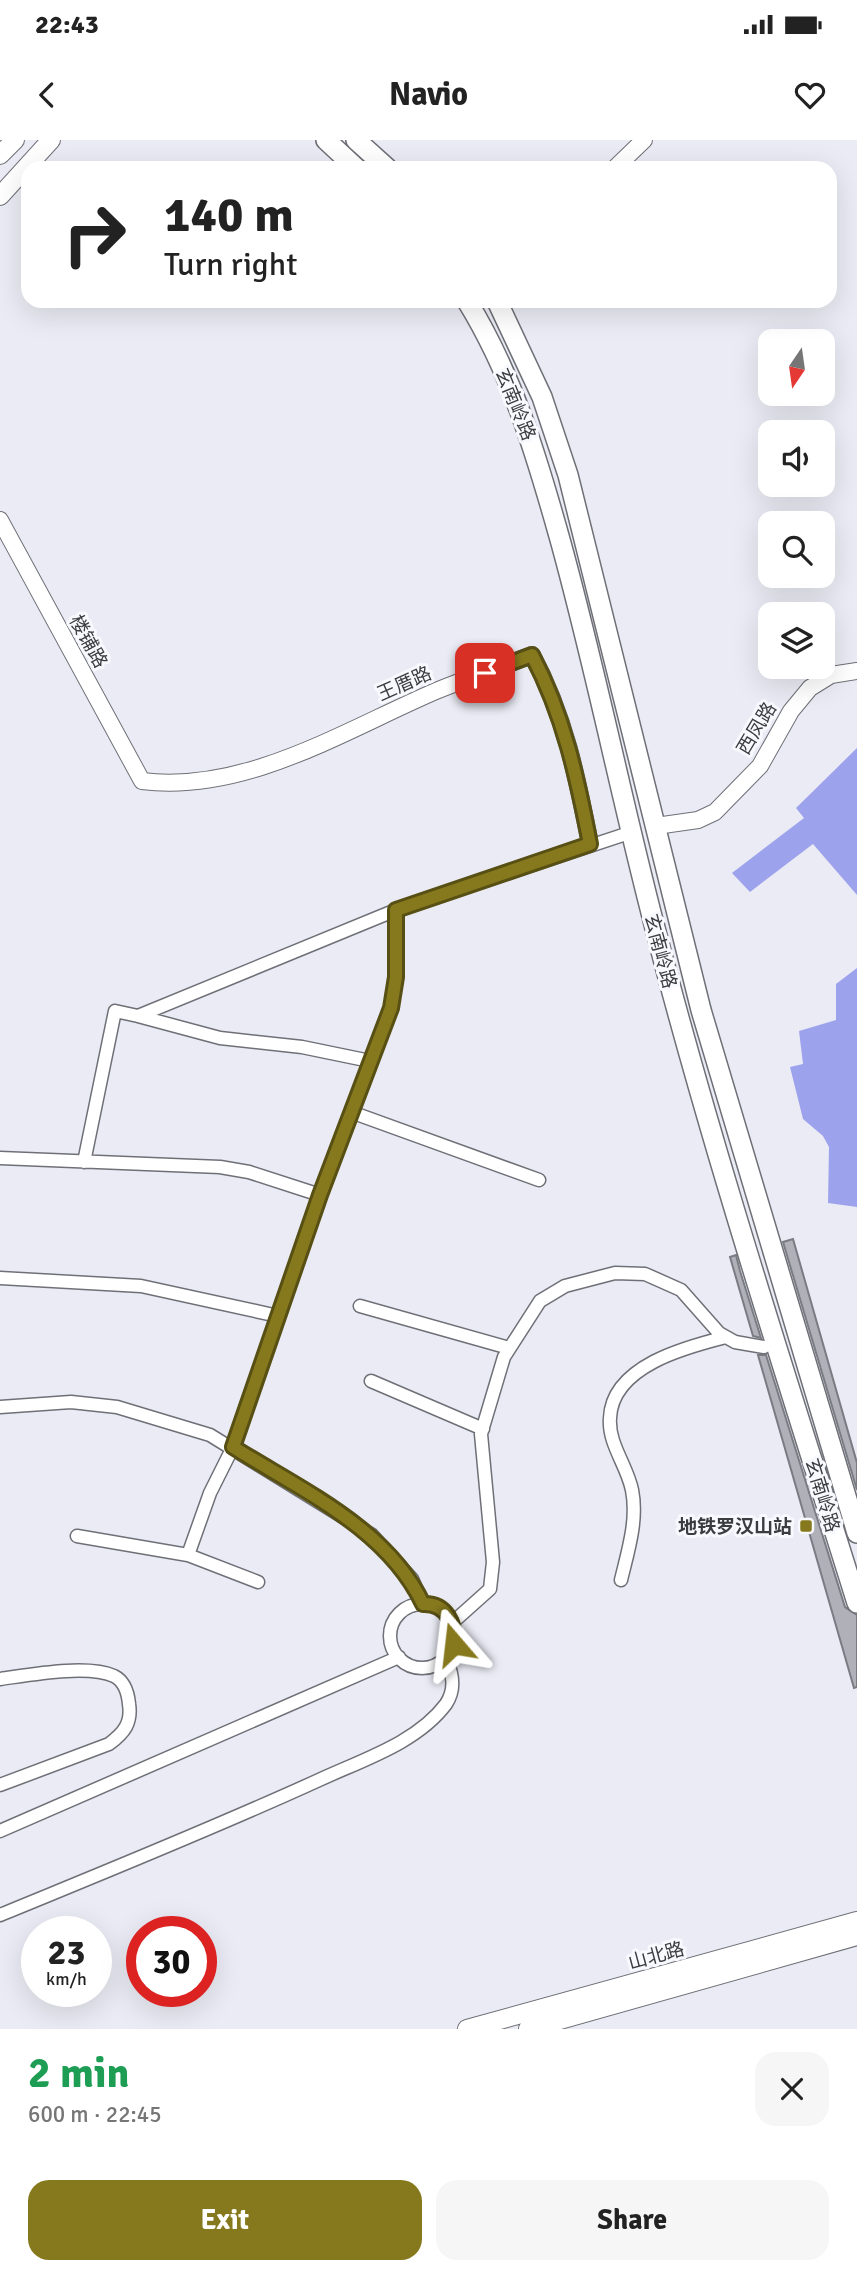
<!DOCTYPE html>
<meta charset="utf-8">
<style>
body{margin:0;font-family:Signika,"Noto Sans SC",sans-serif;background:#f6f6f6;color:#222;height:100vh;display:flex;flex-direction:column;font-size:26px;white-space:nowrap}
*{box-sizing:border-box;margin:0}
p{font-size:23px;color:#767676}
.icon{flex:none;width:38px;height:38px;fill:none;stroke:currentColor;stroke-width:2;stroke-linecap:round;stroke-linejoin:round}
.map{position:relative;height:1889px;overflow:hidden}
.details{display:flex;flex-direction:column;background:#fff;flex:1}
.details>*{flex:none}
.hud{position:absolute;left:21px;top:21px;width:816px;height:147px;border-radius:21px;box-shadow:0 7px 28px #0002;background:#fff;color:#222;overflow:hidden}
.needle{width:46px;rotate:193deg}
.buttons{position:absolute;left:758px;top:189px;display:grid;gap:14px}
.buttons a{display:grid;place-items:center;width:77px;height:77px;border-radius:14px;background:#fff;box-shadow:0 7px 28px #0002;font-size:35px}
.speed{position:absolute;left:21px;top:1776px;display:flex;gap:14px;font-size:35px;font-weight:700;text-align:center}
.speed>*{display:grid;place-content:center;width:91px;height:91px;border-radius:50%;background:#fff;box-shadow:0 7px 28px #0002;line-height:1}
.speed small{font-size:18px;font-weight:400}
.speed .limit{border:10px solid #d22;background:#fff;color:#111}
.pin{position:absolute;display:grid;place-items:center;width:60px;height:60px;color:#fff;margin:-30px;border-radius:14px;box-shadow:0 4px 10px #0006}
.me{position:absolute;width:77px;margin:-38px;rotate:343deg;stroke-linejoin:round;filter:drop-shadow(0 0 5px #0008)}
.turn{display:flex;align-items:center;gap:24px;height:147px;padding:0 28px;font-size:32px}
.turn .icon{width:91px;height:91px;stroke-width:2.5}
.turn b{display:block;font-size:49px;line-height:60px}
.round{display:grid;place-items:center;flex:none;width:74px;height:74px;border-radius:21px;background:#f6f6f6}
.headline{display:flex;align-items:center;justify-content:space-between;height:119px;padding:0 28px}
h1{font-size:42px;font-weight:800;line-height:52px;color:#1e9e55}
.cta{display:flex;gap:14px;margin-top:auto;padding:14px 28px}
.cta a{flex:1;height:80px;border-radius:21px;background:#86791d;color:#fff;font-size:28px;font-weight:800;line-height:80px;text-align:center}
.cta a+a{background:#f6f6f6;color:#222}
.status{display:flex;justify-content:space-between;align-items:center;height:49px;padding:0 35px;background:#fff;direction:ltr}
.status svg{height:19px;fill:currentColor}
header{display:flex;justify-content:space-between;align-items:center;height:91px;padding:0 28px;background:#fff;font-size:32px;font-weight:800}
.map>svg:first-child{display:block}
.forest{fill:#9da2ec}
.building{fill:#afb0b8;stroke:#7b7c83;stroke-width:2}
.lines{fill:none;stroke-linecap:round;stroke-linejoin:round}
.minor-casing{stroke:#6f7077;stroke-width:15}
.tertiary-casing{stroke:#6f7077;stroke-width:18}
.secondary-casing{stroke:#6f7077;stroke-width:20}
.primary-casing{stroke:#6f7077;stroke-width:22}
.minor{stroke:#fff;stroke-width:12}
.tertiary{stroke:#fff;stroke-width:16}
.secondary{stroke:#fff;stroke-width:18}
.primary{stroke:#fff;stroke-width:19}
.route-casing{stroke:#574f13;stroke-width:18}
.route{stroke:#86791d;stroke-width:12}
.poi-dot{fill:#86791d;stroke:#f8f9fe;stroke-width:2.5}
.labels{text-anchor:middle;stroke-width:6;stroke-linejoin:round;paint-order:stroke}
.street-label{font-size:19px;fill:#3b3c3f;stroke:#f8f9fe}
.poi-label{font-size:19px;font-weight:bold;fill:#3b3c3f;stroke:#f8f9fe;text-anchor:end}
</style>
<div class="status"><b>22:43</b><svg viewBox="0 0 49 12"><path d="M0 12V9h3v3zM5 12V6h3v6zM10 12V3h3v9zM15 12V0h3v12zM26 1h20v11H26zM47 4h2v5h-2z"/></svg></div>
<header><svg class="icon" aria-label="back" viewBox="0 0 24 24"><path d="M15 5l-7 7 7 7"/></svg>Navio<svg class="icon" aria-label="heart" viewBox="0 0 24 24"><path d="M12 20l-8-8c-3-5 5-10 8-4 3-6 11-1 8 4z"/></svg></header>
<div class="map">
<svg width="857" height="1889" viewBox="0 0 857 1889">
<rect width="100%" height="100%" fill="#eaebf4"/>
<path class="forest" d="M857,608V755L813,704L750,752L732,733L804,678L796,668Z
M857,828V1067L828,1063L829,1007L823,996L803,979L790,927L803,924L799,891L836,880V844Z"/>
<path class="building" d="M793,1099L857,1323V1350L783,1102Z
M736,1115L740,1131L761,1198L753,1196L730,1117Z
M758,1215H766L845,1467L857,1475V1547L854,1548Z"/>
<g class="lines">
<defs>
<path id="minor" d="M138,876L220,898L302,907L370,921
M351,972L539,1040
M0,1018L220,1027L249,1032L320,1055
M84,1022L115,871L138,876L396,770L632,692
M0,1138L141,1146L278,1176
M360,1166L509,1208
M371,1241L483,1289
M0,1267L71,1262L117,1267L210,1295L372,1395L412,1439L423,1464
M77,1396L188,1415L258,1442
M188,1415L210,1353L233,1307L320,1055L391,868L396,837V770
M621,1440C628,1411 638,1380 632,1350C627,1325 608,1304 610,1278C612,1226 686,1207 726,1197
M390 1496a32 32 0 1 1 64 0a32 32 0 1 1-64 0Z
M452,1483L490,1449L493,1422L481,1294L504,1217L540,1161L565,1146L615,1133L645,1134L681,1150L719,1193L735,1202L764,1207
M0,1539C29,1535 87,1524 114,1536C124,1541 128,1553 129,1564C132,1583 124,1593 109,1604L0,1645
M0,1691L399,1517
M0,1775C107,1731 214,1688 319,1640C362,1620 417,1603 446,1564C456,1549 453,1534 446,1519"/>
<path id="tertiary" d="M615,28L644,0
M0,380L142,641C245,654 345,590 436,551C468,538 500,527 532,515C565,576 577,637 590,704
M656,686L698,680L715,672L760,626L791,571L810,548L831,535L857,531"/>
<path id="secondary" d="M0,15L15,0
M0,56L51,0
M467,1889L857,1781
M528,1889L857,1796"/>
<path id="primary" d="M326,0L356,28
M356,0L387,28
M467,161C512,234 536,314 559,396C595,525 621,658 655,788C714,1016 787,1239 857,1463
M497,161L542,257L568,335L701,870L857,1393"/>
</defs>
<use href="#minor" class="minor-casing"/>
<use href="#tertiary" class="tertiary-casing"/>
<use href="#secondary" class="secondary-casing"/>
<use href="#primary" class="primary-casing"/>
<use href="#minor" class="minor"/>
<use href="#tertiary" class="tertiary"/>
<use href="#secondary" class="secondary"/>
<use href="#primary" class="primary"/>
</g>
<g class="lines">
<defs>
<path id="route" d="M454,1504C455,1484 447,1463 423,1464C387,1388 301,1350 233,1307L320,1055L391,868L396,837V770L590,704C577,637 564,576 532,515L485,533"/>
</defs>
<use href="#route" class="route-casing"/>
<use href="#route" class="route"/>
</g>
<rect class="poi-dot" x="799" y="1379" width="14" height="14" rx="3.5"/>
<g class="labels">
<g class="street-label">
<text transform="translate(516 264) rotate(68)" y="7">玄南岭路</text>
<text transform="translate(89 501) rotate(61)" y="7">楼铺路</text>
<text transform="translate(404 543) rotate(-24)" y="7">王厝路</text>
<text transform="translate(756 588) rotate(-59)" y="7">西凤路</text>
<text transform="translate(661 811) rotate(75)" y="7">玄南岭路</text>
<text transform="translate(823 1355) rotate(73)" y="7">玄南岭路</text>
<text transform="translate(656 1815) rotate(-15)" y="7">山北路</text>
</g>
<g class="poi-label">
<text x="792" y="1393">地铁罗汉山站</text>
</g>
</g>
</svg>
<div class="buttons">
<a><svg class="needle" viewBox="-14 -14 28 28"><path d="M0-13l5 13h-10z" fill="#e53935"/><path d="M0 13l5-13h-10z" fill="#767676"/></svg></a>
<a><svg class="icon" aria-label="sound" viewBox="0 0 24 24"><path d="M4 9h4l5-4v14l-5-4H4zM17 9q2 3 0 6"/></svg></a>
<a><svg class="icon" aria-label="search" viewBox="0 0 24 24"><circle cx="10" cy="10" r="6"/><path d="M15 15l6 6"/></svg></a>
<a><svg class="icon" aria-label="layers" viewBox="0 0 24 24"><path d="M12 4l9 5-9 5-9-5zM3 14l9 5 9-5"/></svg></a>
</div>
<div class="speed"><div>23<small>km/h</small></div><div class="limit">30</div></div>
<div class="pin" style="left:485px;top:533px;background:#d93025"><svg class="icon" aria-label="arrive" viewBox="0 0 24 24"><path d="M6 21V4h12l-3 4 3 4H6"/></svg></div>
<svg class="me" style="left:454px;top:1504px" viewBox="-20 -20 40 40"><path d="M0-17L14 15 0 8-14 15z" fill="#86791d" stroke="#fff" stroke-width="4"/></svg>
<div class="hud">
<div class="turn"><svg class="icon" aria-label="right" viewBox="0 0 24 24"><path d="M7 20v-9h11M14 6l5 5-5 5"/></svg><div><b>140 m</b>Turn right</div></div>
</div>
</div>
<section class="details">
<div class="headline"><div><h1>2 min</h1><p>600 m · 22:45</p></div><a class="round"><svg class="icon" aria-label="close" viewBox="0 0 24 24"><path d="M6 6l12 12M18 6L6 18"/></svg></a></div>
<div class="cta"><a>Exit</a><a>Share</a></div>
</section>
